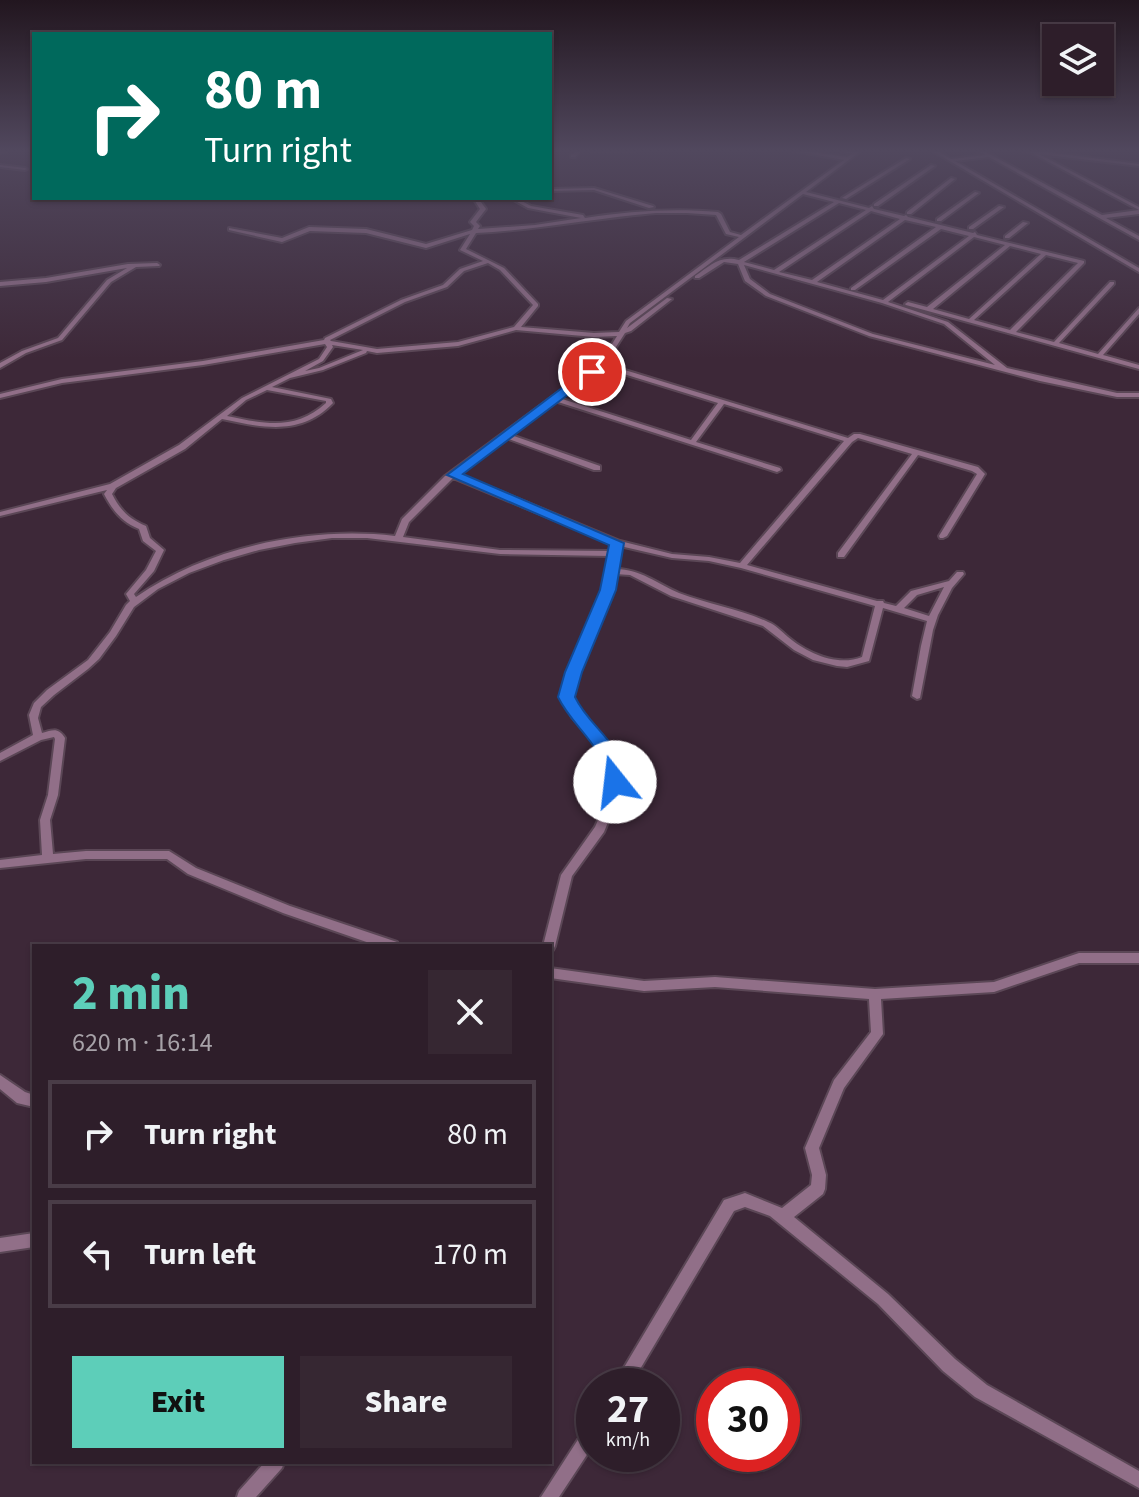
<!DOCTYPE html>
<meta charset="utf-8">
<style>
body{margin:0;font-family:"Source Sans 3",sans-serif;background:#362732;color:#f1f3f6;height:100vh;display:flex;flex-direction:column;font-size:30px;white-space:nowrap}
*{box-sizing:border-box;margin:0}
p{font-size:26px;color:#a7a2a8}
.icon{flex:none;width:44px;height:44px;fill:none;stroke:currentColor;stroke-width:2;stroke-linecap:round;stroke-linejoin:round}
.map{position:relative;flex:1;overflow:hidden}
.drawer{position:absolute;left:32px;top:944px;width:520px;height:520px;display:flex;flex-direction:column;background:#2e1e2a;border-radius:0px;box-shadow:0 2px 6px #0004,0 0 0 2px #493c47}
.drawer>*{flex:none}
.hud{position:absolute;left:32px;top:32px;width:520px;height:168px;border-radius:0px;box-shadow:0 2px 6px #0004,0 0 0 2px #493c47;background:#00695c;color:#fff;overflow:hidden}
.tools{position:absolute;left:1042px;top:24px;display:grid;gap:16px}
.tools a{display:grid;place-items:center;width:72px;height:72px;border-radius:0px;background:#2e1e2a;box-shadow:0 2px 6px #0004,0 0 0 2px #493c47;font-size:40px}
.speed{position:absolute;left:576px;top:1368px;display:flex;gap:16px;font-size:40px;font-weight:700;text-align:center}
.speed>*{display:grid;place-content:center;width:104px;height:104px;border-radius:50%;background:#2e1e2a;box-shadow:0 2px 6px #0004,0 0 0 2px #493c47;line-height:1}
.speed small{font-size:20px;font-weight:400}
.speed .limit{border:12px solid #d22;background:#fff;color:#111}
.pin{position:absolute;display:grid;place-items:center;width:68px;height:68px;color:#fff;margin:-34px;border:4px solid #fff;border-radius:50%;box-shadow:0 2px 8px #0007}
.me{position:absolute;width:88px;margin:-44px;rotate:344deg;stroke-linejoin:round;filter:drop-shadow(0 0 6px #0008)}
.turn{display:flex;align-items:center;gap:28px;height:168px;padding:0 40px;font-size:36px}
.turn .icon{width:104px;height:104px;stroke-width:2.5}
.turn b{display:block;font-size:56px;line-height:68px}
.round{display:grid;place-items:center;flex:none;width:84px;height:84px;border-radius:0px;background:#362732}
.head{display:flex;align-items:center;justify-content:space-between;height:136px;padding:0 40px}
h1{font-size:48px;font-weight:800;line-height:60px;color:#5dceb9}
.action{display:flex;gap:16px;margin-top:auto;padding:16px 40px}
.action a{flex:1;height:92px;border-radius:0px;background:#5dceb9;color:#111;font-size:32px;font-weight:800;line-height:92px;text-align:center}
.action a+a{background:#362732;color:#f1f3f6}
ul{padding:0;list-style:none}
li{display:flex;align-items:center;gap:24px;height:108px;margin:0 16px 12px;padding:0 24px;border:4px solid #493c47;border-radius:0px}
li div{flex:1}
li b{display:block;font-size:30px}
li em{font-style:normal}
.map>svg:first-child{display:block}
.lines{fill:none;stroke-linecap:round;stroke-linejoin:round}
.minor-casing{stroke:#5b4756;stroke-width:4}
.minor{fill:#916f88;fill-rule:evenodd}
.route{fill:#1a73e8;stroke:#114b97;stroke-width:2}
</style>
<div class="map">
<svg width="1139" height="1497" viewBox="0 0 1139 1497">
<rect width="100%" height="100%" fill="#3d2838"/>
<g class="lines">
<defs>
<path id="minor" d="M3,150H9L0,153V151Z
M578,150H582L575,157H571V155Z
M589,150H637L635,151H591Z
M790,150H799L847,157L852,154L838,150L855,151L858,150H862L806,192L869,208L872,206L874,209L904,216L906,215L908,217L973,233L975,232L977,235L1084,261V263L1016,332L1054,342L1110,282H1114V284L1059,343L1098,354L1139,308V314L1103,355L1139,365V369L906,305L905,304L908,302L927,307L1005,245L974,237L888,302L948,322L1007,368L1117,393H1139V397H1117L1040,381L869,336L766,296L745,281L738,264L724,262L699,278H695V276C710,266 719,255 739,260L834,202L803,194L630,323L627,328L667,298L672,299L631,331L625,333L605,364L848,438L854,434H860L978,467L985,474L947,536L943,538H940L939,536L977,474L972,471L918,455L844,557H838V553L912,454L858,438L852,442L747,565L877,601H883L884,603L896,606L911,591L949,581L957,572H963L964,574L952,588L938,615L933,630L920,698L917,699L912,696L921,646L927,621L883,608L869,661L847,667L837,666L813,660L794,650L763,626L671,596L630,575L615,574L612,590L578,672L572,697L579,713L609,743L616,758L619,769V795L604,832L572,876L555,946L553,950L550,951V946H543L561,875L595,827L609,795V769L606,758L601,748L572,717L562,697L568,672L604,590L610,556L500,554L367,538H332L295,543L259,550L224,560L189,573L158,589L134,607L116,636L99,659L88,669L54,695L41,707L38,718L42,733C53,730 58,727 65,738L58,795L50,820L53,854L86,851H169L196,868L290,906L397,942L399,946H378L283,913L188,874L167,859H86L0,868V860L42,855L40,820L48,795L55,739L54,737L41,740L0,761V753L33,735L29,715L34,703L47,690L88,660L110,632L126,605L130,601L126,594L146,570L156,551L143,541L139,529C122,522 113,511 104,494L107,490L0,516V512L110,484L179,445L242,398L319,359L327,347L325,344L203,365L62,383L0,398V394L62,379L203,361L324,340L325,338L401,300L443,285L460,269L483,261L460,250L470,234L426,248L366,233L310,231L282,242L229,230V228L282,238L309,227L366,229L426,244L472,230L474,226L470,222L480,209L473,198H478L486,209L476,222L480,226L478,229L535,225L581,218L528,208L510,198H516L531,206L583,215L585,218C630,211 673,208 718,212L721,214L730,232L741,235L844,160ZM839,203L866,210L774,270L744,262ZM871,211L900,219L812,280L779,272ZM656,213H687L716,215L726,234L739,237L626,321L619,332L594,333L521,327L538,306V304L504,268L466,249L476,233C536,230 596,218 656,213ZM905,220L936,227L851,288V290H855L941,229L969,236L883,300L817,282ZM1010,246L1041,254L969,319L933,309ZM1046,255L1078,263L1010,330L974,320ZM488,263L500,270L533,305L514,327L458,342L377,349L331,341L330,340L405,302L447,287L464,271ZM744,265L882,303L944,324L995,365L873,334L770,294L750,279ZM516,330L594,337L617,336L602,360L445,476L402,519L395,536C309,526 208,547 136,597L134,594L154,571L164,550L150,538L146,526C129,519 120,510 112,494L116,488L185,449L222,419C264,428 301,436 333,403L331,399L272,387L290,378L323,370L366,353L367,351L377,353L458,346ZM332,345L363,350L319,368L305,371L323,361L333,347ZM601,367L718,403L691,440L559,398ZM267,390L326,401V403C295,431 265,424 227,416L246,400ZM555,401L777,472L781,470L780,468L696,442L724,404L844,441L740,563L709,557L672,554L620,541L458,474L506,438L594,470H600V466L511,435ZM453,478L613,544L611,551L500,550L403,537L409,522ZM620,546L672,558L709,561L741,568L875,606L862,657C837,667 807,653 788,637C781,631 776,625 768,622C740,609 708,604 679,593C658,584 640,569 616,569ZM944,587L929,616L904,608L917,595Z
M931,150H936L951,159L985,155L977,150H982L1102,215L1139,210L1030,152L1020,150H1031L1139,164V166L1039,154L1139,207V214L1106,218L1139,236V240L989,157L955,161L1139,268V272Z
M906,158L910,159L846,199L842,198Z
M0,165L25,168L27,169L25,170L0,167Z
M931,165L935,166L878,206H874V204Z
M951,178L955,179L911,214H907V212Z
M594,188L653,206L654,207L649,208L594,190L550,191V189Z
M975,192L979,193L941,221H937V219Z
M999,206L1004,207L973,229H969V227Z
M1023,222L1028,223L1009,238H1005V236Z
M157,263L160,265L159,266L136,267L111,282L62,340L26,353L0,368V363L22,351L58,338L107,280L127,268L46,282L0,286V282L46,278L128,264Z
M1079,953H1139V963H1079L994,992L881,999L883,1034L844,1088L819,1148L826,1175L825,1189L823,1194L794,1217L888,1294L955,1359L987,1385L1139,1471V1488L975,1397L943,1371L878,1304L770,1216L745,1207L734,1211L630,1386H613L724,1200L745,1193L782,1208L811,1185L812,1175L805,1148L834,1080L871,1032L869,999L715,987L644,991L550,978V968L644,981L715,977L875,989L994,982Z
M0,1075L25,1092L34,1095V1107L17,1103L0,1089Z
M34,1233V1247L0,1252V1238Z
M594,1422V1444L559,1497H541L588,1424Z
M265,1462H284L282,1468L256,1497H237L239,1491Z"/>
</defs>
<use href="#minor" class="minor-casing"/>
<use href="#minor" class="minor"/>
</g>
<linearGradient id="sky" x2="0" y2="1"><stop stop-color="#22161f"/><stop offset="0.42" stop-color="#51485e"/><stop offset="1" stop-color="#51485e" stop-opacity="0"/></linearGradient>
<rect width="1139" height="359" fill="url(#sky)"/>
<path class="route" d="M587,369L598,372L463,474L624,543L616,590L582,672L575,697C591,730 623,741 624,782L615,789L605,782C605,744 574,730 558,697L565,672L600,590L609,545L447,475Z"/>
</svg>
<div class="tools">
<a><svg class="icon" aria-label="layers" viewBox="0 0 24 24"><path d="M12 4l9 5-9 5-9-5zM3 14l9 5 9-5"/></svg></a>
</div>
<div class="speed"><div>27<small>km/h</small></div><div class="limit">30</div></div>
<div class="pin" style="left:592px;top:372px;background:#d93025"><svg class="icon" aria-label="arrive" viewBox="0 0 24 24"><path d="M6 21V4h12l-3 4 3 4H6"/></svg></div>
<svg class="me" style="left:615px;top:782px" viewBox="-20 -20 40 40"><circle r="19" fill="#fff"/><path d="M0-13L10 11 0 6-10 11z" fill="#1a73e8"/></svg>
<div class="hud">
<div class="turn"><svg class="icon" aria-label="right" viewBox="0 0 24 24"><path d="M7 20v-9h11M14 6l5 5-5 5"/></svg><div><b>80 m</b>Turn right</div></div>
</div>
<section class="drawer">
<div class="head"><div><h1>2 min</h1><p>620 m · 16:14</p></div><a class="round"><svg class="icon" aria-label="close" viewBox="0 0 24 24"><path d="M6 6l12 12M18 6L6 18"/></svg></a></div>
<ul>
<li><svg class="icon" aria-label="right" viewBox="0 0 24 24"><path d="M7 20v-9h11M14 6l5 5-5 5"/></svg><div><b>Turn right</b></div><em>80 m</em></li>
<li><svg class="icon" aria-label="left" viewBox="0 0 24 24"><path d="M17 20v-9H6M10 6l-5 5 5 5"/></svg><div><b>Turn left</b></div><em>170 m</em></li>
</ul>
<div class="action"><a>Exit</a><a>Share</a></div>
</section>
</div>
